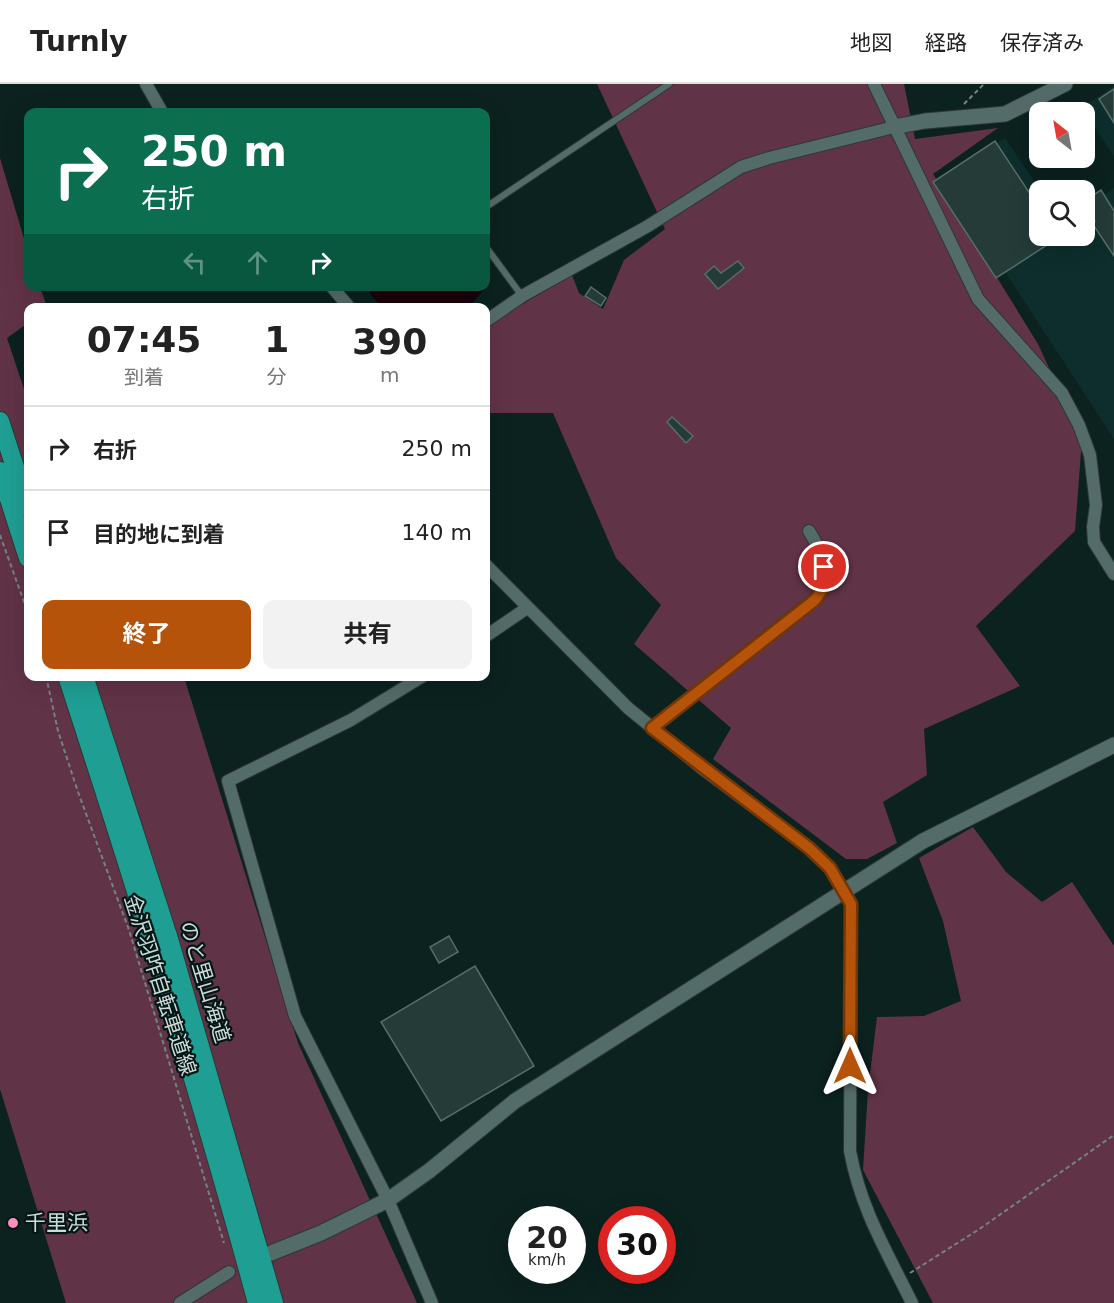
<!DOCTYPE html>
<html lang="ja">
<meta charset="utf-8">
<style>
body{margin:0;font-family:"DejaVu Sans","Noto Sans JP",sans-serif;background:#f2f2f2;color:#222;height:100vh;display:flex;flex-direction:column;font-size:22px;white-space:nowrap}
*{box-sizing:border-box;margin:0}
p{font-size:20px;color:#767676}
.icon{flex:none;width:33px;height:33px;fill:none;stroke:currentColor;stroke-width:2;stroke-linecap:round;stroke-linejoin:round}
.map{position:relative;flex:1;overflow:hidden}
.sheet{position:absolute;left:24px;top:219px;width:466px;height:378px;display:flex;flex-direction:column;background:#fff;border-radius:12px;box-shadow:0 6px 24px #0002}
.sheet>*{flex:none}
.top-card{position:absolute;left:24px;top:24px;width:466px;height:183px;border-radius:12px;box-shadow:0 6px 24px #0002;background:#0b6e4f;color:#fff;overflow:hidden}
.needle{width:39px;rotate:329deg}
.fabs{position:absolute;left:1029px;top:18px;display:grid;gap:12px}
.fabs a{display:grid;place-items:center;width:66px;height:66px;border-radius:12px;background:#fff;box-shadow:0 6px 24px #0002;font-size:30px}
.speed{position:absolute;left:508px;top:1122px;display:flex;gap:12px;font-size:30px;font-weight:700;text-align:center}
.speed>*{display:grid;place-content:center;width:78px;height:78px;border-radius:50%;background:#fff;box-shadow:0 6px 24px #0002;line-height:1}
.speed small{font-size:15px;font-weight:400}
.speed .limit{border:9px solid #d22;background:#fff;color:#111}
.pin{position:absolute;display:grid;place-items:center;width:51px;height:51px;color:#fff;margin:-26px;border:3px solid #fff;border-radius:50%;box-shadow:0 2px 6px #0007}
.me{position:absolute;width:66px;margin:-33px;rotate:0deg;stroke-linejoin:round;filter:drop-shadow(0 0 4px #0008)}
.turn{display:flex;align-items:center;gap:21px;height:126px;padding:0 18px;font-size:27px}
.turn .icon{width:78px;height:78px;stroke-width:2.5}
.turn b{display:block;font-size:42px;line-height:51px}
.lanes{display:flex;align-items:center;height:57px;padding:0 18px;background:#0003;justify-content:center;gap:30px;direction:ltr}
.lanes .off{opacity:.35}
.eta{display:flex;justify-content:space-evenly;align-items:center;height:102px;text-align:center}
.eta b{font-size:36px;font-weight:700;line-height:42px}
.cta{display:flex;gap:12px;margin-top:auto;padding:12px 18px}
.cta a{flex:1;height:69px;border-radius:12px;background:#b45309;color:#fff;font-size:24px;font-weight:700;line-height:69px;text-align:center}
.cta a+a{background:#f2f2f2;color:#222}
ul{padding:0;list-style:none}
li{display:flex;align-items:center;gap:18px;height:84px;padding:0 18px;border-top:2px solid #e0e0e0}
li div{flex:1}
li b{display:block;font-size:22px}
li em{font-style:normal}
header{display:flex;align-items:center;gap:36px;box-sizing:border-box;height:84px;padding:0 30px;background:#fff;border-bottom:2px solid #e0e0e0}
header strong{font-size:28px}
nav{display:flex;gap:33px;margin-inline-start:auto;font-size:21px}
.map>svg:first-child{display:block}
.built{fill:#0d2e2c}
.green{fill:#613346}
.water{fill:#1a000a}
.building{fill:#243b38;stroke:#566e6b;stroke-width:1.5}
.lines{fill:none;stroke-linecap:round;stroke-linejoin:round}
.service-casing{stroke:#2d3937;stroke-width:8}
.minor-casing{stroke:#2d3937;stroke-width:14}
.tertiary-casing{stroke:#2d3937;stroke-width:17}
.motorway-casing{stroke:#2d3937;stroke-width:20}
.path{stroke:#728481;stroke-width:2;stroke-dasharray:4.5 3;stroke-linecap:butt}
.service{stroke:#546c69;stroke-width:6}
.minor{stroke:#546c69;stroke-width:12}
.tertiary{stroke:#546c69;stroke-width:15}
.motorway{stroke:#1f9f94;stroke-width:18}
.route-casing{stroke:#753606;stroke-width:15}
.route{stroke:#b45309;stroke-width:10}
.poi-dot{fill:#fe8ebc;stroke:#031816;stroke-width:2}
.labels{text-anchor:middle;stroke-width:4.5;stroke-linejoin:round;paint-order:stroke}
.street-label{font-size:21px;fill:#cddad8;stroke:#031816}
.poi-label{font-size:21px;fill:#cddad8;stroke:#031816;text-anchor:start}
</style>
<header>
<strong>Turnly</strong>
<nav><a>地図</a><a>経路</a><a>保存済み</a></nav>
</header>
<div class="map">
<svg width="1114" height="1219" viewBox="0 0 1114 1219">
<rect width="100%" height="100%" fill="#0b221f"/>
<path class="built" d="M1114,2V72L1081,24Z
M1005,54L1040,106V152H1084L1085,124L1114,104V355L943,93Z"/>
<path class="green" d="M597,0H904L915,55L998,44L933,90L1038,260L1082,355L1075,447L976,542L1020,602L924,645L927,691L883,718L897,759L867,775H846L713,675L731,644L634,560L661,521L616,474L553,329H486V244L495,236L572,191L579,209L603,225L624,176L665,145Z
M0,74L28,168V202L40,203L47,223L28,224V239L7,254L28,317V592L184,593L298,959L417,1219H66L0,1005Z
M973,743L1006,788L1042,818L1072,798L1114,862V1219H933L863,1086L868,1006L877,933L924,932L961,917L943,837L919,774Z"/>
<path class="water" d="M376,203L486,202V203L469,223L382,224L369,208Z"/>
<path class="building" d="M1114,5V39L1099,15Z
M995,57L1040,125V152H1061L996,194L933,98Z
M1101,106L1114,127V172L1092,139L1095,137L1084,121V117Z
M738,177L744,184L718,205L705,190L714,182L721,189Z
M591,203L606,214L601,222L585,212Z
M672,333L693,352L686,359L667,338Z
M449,852L458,868L439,879L430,863Z
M475,882L534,982L441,1037L381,938Z"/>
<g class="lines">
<defs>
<path id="service" d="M486,123L669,0
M486,163L522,212"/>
<path id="minor" d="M146,0L162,28
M874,0L978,215L1062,309L1079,341L1090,371L1096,421L1093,443L1094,458L1114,490
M331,202L350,224
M486,237L522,212L648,142L741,83L769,74L894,43
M486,481L628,624L704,686L809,764L830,784L851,820L850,1067C861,1126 886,1166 912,1219
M486,552L527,524
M423,592L351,636L228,697L295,932L388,1116L432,1219
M652,644L821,510C830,487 821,466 809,447
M180,1219L229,1188"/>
<path id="tertiary" d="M894,43L925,37L1005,30L1065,0
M271,1169L321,1149L388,1116L429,1087L515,1017L923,757L1114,661"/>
<path id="motorway" d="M0,337L28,423
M0,387L28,474
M67,592C135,800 200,1009 257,1219
M84,592L169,855L274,1219"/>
</defs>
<use href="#service" class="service-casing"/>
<use href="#minor" class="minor-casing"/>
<use href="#tertiary" class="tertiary-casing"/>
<use href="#motorway" class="motorway-casing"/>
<path class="path" d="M964,20L984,0
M0,451L28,529
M46,592L58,647L78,708L129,846L224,1159
M910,1189L978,1146L1114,1051"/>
<use href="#service" class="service"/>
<use href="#minor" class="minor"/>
<use href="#tertiary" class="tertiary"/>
<use href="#motorway" class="motorway"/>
</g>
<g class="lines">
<defs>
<path id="route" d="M824,483V503L815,516L652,644L809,764L830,784L851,820L850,982"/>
</defs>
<use href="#route" class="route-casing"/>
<use href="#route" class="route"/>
</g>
<circle class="poi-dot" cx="13" cy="1139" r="6"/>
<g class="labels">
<g class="street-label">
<text transform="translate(205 898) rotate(73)" y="7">のと里山海道</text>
<text transform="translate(160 901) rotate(72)" y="7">金沢羽咋自転車道線</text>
</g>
<g class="poi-label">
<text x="25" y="1146">千里浜</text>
</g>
</g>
</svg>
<div class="fabs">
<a><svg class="needle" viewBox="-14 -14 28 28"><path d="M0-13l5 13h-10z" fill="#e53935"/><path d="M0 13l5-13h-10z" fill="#767676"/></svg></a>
<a><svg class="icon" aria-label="search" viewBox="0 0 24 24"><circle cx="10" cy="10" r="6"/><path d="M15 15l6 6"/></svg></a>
</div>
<div class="speed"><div>20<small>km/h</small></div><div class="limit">30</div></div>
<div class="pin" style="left:824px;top:483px;background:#d93025"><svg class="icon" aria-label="arrive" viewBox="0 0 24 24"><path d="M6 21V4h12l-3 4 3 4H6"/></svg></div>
<svg class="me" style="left:850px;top:982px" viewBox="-20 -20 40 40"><path d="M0-17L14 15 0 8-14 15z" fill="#b45309" stroke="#fff" stroke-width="4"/></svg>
<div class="top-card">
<div class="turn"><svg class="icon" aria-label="right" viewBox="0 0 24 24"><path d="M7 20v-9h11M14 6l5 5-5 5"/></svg><div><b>250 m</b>右折</div></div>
<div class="lanes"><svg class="icon off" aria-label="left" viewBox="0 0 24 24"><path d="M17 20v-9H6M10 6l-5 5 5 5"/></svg><svg class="icon off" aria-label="ahead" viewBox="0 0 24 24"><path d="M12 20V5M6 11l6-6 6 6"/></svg><svg class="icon" aria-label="right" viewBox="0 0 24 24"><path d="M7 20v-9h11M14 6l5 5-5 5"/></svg></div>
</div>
<section class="sheet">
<div class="eta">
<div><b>07:45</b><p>到着</p></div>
<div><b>1</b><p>分</p></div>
<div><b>390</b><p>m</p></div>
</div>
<ul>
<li><svg class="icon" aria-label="right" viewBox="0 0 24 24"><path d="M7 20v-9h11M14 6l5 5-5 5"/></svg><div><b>右折</b></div><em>250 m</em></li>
<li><svg class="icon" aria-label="arrive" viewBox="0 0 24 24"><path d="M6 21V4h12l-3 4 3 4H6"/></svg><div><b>目的地に到着</b></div><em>140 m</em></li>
</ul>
<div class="cta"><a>終了</a><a>共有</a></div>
</section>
</div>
